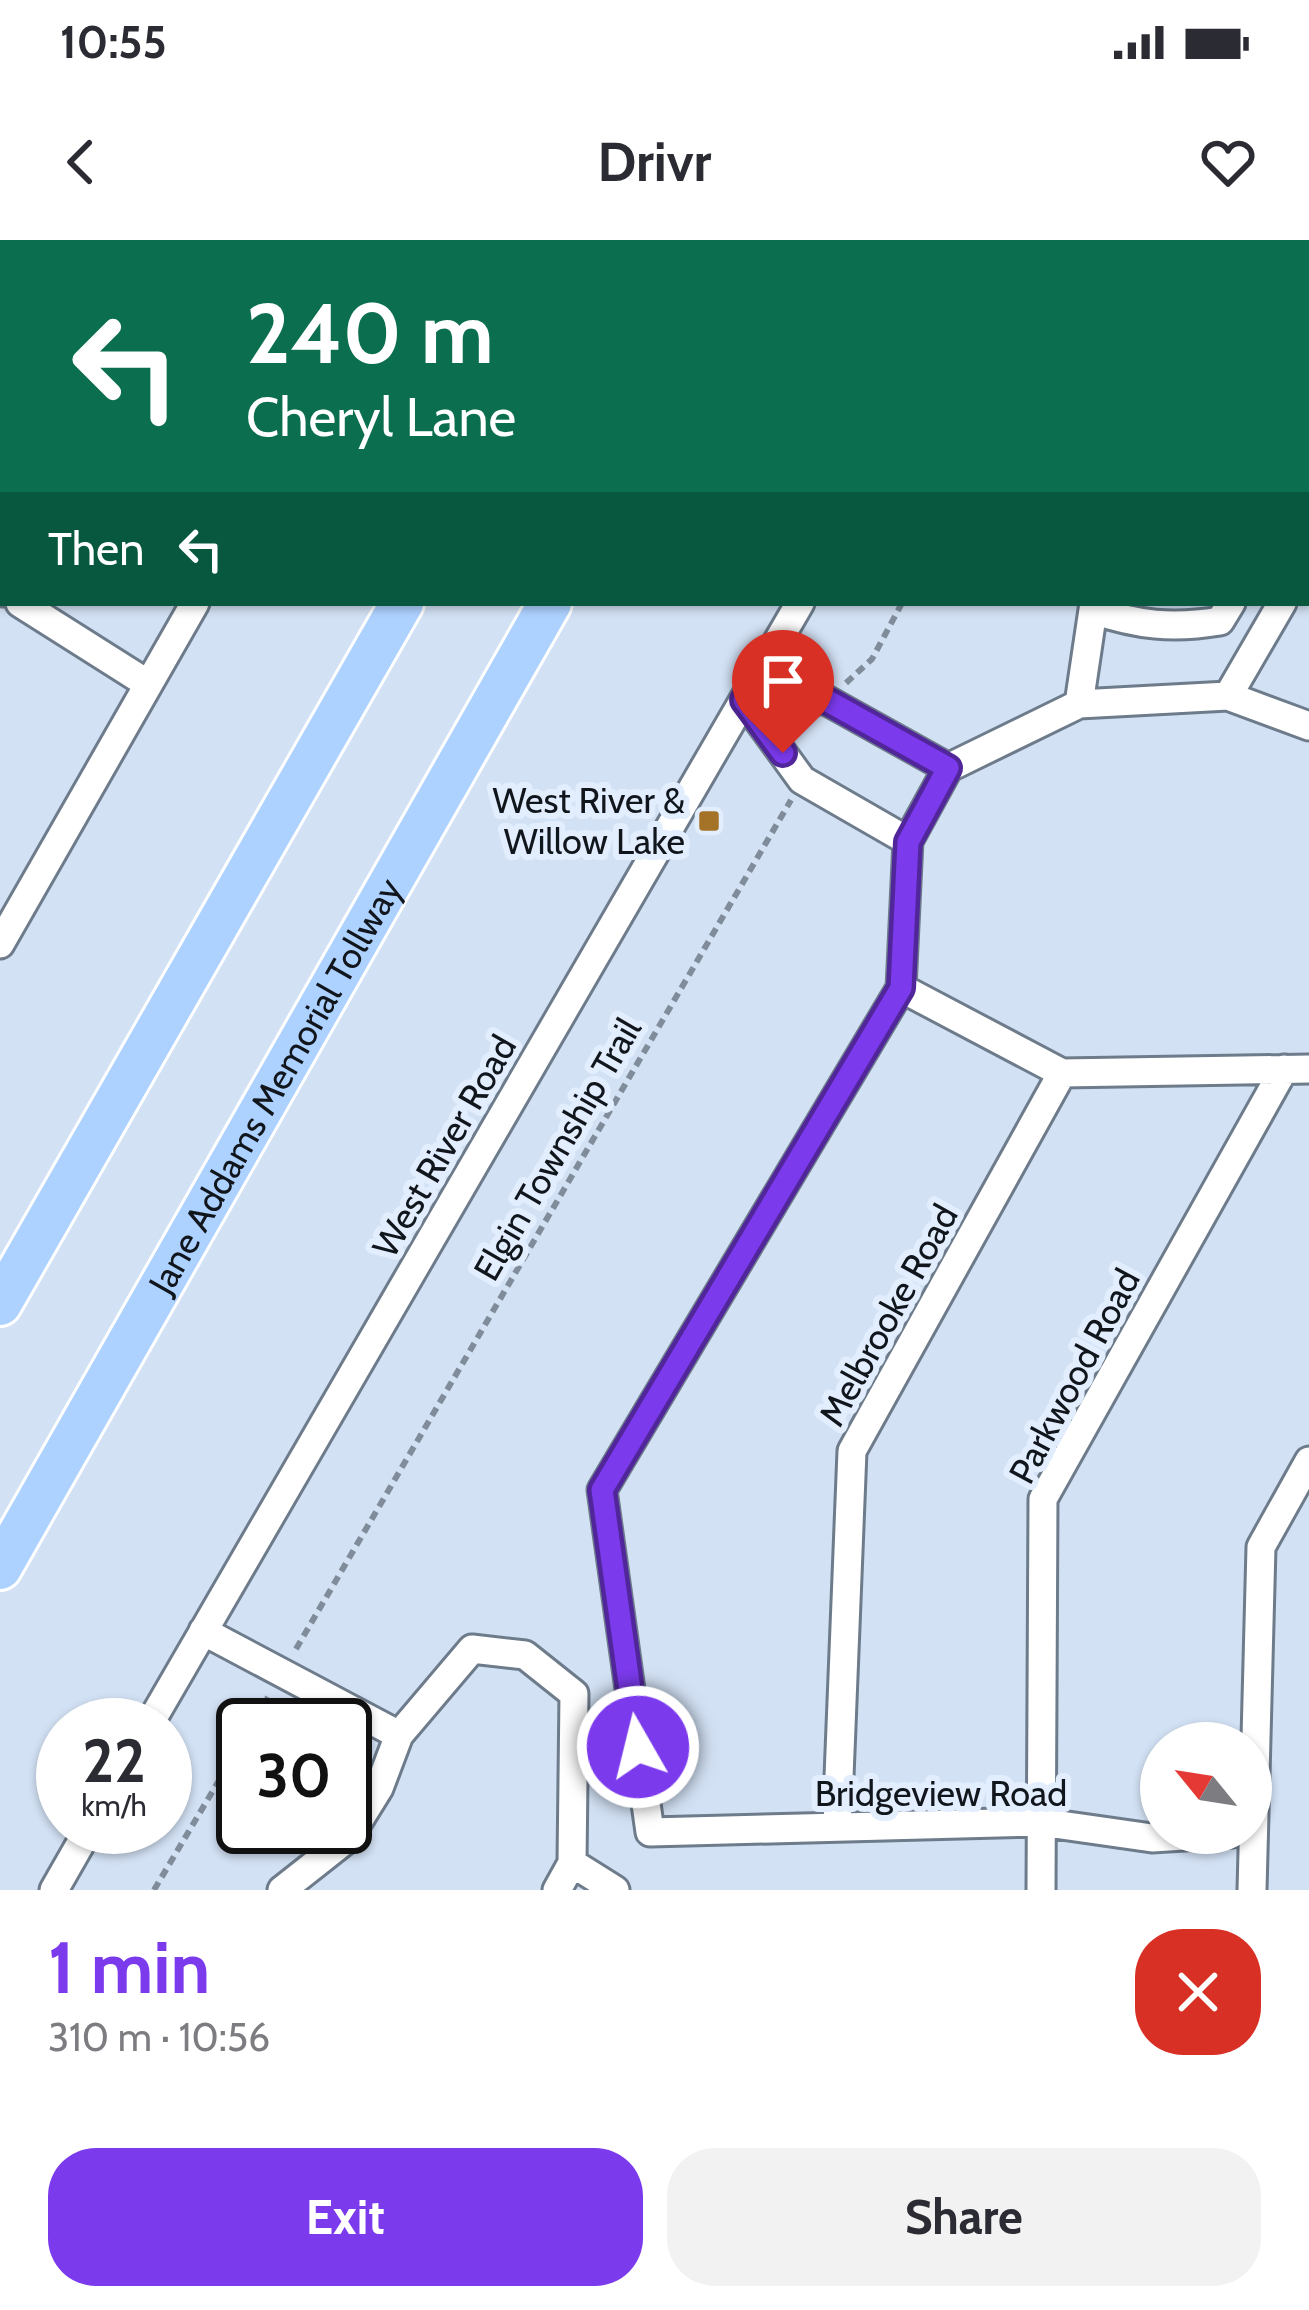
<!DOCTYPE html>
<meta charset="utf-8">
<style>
body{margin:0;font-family:Cabin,sans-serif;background:#f2f2f3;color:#2b2b33;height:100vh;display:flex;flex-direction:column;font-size:45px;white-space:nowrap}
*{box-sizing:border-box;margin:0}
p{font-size:39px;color:#7c7c81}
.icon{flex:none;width:66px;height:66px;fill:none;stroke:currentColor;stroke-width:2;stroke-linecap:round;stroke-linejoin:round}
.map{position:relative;height:1650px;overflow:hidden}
.sheet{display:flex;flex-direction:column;background:#fff;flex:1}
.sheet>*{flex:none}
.guide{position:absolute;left:0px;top:0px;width:1311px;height:366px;box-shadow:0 3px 9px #0004;background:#0b6e4f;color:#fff;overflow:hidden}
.needle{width:78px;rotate:300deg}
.controls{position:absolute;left:1140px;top:1482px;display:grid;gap:24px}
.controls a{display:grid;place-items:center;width:132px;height:132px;border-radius:50%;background:#fff;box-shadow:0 3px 9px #0004;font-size:60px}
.speed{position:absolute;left:36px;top:1458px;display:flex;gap:24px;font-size:60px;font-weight:700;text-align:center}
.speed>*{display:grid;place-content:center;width:156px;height:156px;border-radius:50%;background:#fff;box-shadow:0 3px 9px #0004;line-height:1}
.speed small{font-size:30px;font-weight:400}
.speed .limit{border:6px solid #111;border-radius:18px;background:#fff;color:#111}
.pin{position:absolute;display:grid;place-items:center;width:102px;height:102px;color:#fff;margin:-123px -51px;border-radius:50% 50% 50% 0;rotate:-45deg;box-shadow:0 0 12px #0007}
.pin .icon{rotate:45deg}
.me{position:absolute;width:132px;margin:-66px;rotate:352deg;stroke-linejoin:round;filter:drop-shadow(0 0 9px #0008)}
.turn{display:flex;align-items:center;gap:42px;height:252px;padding:0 48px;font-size:54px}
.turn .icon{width:156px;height:156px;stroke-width:2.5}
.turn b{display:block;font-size:84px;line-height:102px}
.then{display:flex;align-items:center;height:114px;padding:0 48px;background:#0003;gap:24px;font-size:45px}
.round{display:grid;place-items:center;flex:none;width:126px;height:126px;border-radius:48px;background:#f2f2f3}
.head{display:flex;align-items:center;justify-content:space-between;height:204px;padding:0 48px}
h1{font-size:72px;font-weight:700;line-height:90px;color:#7c3aed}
.action{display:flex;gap:24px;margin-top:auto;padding:24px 48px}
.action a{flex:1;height:138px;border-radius:48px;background:#7c3aed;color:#fff;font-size:48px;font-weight:700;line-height:138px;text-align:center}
.action a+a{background:#f2f2f3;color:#2b2b33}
.status{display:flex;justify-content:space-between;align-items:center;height:84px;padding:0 60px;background:#fff;direction:ltr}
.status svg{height:33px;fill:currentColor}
header{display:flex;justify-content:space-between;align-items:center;height:156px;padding:0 48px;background:#fff;font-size:54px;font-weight:700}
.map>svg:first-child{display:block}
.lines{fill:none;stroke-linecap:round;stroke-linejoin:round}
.minor-casing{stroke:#6d7b8b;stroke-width:33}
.highway-casing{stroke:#fff;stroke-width:48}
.path{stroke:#818c9a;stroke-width:6;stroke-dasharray:9 6;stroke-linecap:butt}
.minor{stroke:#fff;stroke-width:27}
.highway{stroke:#aed2ff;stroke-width:42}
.route-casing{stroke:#51269a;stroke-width:30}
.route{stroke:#7c3aed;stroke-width:21}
.poi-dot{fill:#a47328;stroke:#e2eefe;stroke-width:4.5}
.labels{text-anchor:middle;stroke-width:12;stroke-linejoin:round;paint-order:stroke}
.poi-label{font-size:36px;fill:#11161d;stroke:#e2eefe;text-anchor:end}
.street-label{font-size:36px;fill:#11161d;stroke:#e2eefe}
</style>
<div class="status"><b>10:55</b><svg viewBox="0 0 49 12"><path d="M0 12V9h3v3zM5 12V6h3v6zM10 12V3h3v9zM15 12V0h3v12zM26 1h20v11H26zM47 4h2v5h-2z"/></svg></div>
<header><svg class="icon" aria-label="back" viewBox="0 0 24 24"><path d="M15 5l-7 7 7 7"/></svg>Drivr<svg class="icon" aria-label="heart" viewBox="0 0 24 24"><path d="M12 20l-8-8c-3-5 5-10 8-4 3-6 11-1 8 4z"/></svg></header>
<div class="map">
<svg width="1309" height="1650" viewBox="0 0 1309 1650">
<rect width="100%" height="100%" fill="#d2e1f4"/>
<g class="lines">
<defs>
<path id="minor" d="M131,3L132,0
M404,3L406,0
M1010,3L1012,0
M1234,3L1235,0
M0,149L3,146
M1308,235L1309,233
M1308,319L1309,318
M0,349L3,352
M20,363L148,444
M1094,363L1079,464L948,528L908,601L901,748L602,1250L650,1592L1040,1582L1152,1598L1232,1593
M1093,370C1138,385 1172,389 1220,381L1231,363
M1228,456L1282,363
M744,460L802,540L908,601
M744,460H826L948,528
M1079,464L1228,456L1309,486
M0,704L195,363
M901,748L1062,833L1309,829
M203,1391L399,1495L472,1409L525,1415L574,1454L572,1623L615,1650
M149,1485L800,363
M837,1587L852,1211L1062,833
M54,1650L90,1587
M282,1650L348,1598L379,1548L399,1495
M557,1650L572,1623
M1041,1650L1043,1259L1284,829
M1252,1650L1261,1307L1309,1221"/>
<g id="highway">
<path d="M609,3L611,0"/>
<path d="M757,3L759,0"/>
<path d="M0,1064L402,363"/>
<path id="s1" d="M0,1328L550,363"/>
</g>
</defs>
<use href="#minor" class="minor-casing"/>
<use href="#highway" class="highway-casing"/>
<path class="path" d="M1098,3L1100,0
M846,443L872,419L902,363
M296,1409L791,560
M252,1485L268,1457
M154,1650L243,1500"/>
<use href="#minor" class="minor"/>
<use href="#highway" class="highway"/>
</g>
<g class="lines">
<defs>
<path id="route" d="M638,1507L602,1250L901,748L908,602L948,528L826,460H744L783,513"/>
</defs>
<use href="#route" class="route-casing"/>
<use href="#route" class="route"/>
</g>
<rect class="poi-dot" x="697" y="569" width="24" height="24" rx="6"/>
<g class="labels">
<g class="poi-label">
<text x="685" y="573">West River &amp;<tspan x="685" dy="41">Willow Lake</tspan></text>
</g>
<g class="street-label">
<text dy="13" stroke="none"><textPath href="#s1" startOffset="555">Jane Addams Memorial Tollway</textPath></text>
<text transform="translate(444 906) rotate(-60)" y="13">West River Road</text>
<text transform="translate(557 909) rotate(-60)" y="13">Elgin Township Trail</text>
<text transform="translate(888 1075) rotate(-61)" y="13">Melbrooke Road</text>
<text transform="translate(1074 1136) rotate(-62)" y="13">Parkwood Road</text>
<text x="941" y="1566">Bridgeview Road</text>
</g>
</g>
</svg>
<div class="controls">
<a><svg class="needle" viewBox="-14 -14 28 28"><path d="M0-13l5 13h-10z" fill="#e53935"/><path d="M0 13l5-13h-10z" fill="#7c7c81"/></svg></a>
</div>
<div class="speed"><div>22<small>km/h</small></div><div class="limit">30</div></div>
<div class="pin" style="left:783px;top:513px;background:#d93025"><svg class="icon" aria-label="arrive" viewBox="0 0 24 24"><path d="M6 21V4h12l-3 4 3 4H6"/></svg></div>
<svg class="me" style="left:638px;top:1507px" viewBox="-20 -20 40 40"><circle r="17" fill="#7c3aed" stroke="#fff" stroke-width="3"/><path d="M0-11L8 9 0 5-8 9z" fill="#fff"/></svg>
<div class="guide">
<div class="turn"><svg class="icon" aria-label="left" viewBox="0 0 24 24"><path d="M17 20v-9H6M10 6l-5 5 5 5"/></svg><div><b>240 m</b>Cheryl Lane</div></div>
<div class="then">Then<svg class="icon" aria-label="left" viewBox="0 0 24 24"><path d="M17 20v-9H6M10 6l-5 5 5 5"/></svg></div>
</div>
</div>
<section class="sheet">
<div class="head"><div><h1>1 min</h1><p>310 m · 10:56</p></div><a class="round" style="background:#d93025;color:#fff"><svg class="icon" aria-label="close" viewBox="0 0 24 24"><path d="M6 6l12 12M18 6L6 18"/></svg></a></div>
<div class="action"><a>Exit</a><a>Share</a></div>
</section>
